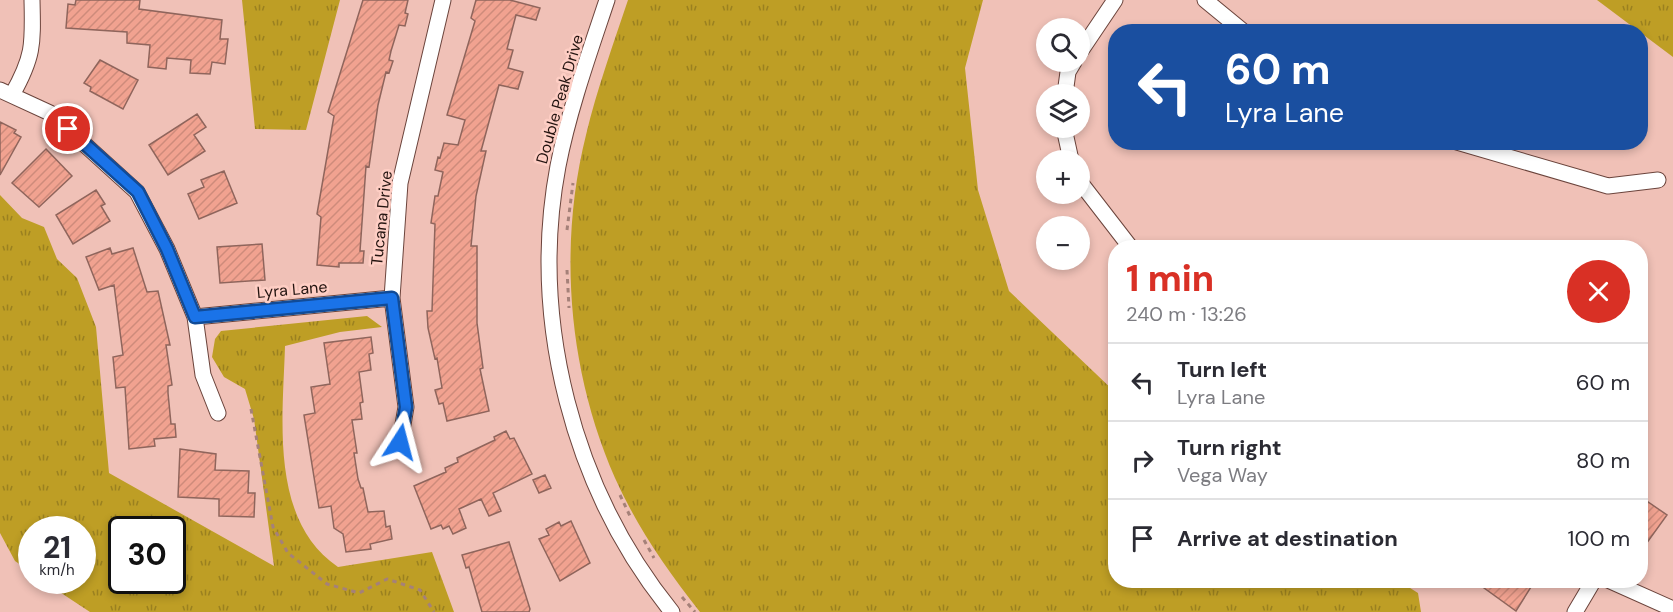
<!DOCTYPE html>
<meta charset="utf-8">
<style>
body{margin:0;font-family:"DM Sans",sans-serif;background:#f7f7f7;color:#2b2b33;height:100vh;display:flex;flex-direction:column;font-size:22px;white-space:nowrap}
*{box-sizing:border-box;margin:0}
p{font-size:20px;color:#7c7c81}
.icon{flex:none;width:33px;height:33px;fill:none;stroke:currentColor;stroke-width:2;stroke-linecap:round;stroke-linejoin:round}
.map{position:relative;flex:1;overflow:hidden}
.details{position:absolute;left:1108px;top:240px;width:540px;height:348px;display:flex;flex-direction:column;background:#fff;border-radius:24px;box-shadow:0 3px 9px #0003}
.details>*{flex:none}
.guide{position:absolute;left:1108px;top:24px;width:540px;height:126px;border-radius:24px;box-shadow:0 3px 9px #0003;background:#1a4fa0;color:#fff;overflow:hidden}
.tools{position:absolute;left:1036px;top:18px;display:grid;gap:12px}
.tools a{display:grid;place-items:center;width:54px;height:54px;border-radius:50%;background:#fff;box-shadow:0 3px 9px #0003;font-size:30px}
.speed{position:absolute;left:18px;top:516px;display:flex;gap:12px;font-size:30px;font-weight:700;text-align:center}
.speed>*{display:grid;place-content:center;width:78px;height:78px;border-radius:50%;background:#fff;box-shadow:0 3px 9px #0003;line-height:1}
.speed small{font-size:15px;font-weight:400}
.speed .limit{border:3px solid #111;border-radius:9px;background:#fff;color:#111}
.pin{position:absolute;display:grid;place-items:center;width:51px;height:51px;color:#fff;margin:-26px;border:3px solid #fff;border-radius:50%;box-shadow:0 2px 6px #0007}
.me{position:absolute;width:66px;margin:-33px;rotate:9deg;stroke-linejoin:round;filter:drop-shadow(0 0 4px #0008)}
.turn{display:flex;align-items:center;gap:21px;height:126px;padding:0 18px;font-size:27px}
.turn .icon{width:78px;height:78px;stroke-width:2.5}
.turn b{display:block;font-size:42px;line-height:51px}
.round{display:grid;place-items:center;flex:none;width:63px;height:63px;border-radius:32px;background:#f7f7f7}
.head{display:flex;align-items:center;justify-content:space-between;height:102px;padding:0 18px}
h1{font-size:36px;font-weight:800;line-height:45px;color:#d93025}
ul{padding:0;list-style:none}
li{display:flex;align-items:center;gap:18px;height:78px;padding:0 18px;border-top:2px solid #e1e1e2}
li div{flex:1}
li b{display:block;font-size:22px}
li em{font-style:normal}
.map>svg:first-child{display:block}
.grass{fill:url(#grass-tufts);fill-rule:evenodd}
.building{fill:url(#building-hatch);stroke:#8f655c;stroke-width:1.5}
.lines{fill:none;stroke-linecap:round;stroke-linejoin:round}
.minor-casing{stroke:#6b443c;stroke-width:17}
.path{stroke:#a58179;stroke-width:3;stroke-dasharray:4.5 4.5;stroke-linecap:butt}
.minor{stroke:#fff;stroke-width:15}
.route-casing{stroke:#114b97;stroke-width:15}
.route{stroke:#1a73e8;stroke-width:10}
.labels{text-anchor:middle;stroke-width:5;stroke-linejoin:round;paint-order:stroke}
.street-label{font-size:16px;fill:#241410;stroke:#fecec4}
</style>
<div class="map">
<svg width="1673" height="612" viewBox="0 0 1673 612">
<defs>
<pattern id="grass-tufts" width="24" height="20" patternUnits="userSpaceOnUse" patternTransform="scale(1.5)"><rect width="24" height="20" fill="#be9e25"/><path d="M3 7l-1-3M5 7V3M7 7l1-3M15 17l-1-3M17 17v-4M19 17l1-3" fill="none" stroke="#9a801f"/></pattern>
<pattern id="building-hatch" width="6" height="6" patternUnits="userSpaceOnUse" patternTransform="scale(1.5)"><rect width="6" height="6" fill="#f1a290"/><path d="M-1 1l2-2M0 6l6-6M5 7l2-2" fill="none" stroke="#ce8b7b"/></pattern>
</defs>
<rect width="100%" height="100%" fill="#f0c1b7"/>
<path class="grass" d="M242,0H340L306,130L255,129Z
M628,0H983L965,68L978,190L1009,291L1116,393V580L1399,581L1418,593L1421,612H700C667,570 637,527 615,478C568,371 558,247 586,135C597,89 613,45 628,0Z
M1597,0H1673V57Z
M0,195L22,218L44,227L57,259L77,278L96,327L109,473L274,566L254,419L245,389L224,377L212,357L215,339L221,331L367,316L382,327L340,332L285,346C283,418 269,520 338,567L432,552L454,612H90L43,581L82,580V530H32L31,572L15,561L0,533ZM122,530H172V580H122Z"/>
<path class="building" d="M76,0H140L139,9L222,20L220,39H228L225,64L212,62L210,74L190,73L191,60L167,58L166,69L148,67L150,45L127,43V32L66,28L68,4L75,5Z
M363,0H408L405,13L408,14L405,26L399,25L391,51L389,60L393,61L389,73L386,72L378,105L369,167L366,166L360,251H364L363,263H339V267L317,265L321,217L317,214L334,116L328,112Z
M476,0H510L540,8L536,20L516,15L507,49L513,50L508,68L523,72L518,89L499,85L481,151H486L476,196L471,246H477V323L483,368L480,369L489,411L447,421L443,403L439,404L435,390L442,388L437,358L435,359L428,328L427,311H432L435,224L431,223L435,196H438L443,172L435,170L438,157L440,158L444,143L458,145L465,120L447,115L475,21L471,18Z
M100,60L138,80L123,109L90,91L91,87L84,83Z
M197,114L206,127L194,135L205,151L168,175L149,145Z
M0,122L16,130L14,133L21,137L0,175Z
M46,149L72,176L39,207L12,183Z
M224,171L237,203L199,219L188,194L204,187L201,180Z
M96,190L105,204L101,206L110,221L73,244L56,215Z
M262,244L265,280L220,283L217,247Z
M110,248L112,254L133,248L147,292L158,291L170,345H166L172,385L168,386V393L171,424H175L176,437L154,439L155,446L129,449L125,387L116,388L113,357L123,355L114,285L99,290L86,257Z
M371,337L373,353L369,354L371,370L359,372L363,402L360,403L362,419L352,420L357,453H354L358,479L361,488H363L368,512L384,511L386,527L390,526L392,539L370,544L371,549L346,552L343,534L334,528L331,506L319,508L304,415L315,413L311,387L330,384L324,343Z
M506,431L510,439L514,438L532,474L493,493L501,511L489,516L481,499L459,509L466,528L453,534L449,526L443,529L441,525L431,529L414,486L446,472L445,468L458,462L457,458L495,440L494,437Z
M180,449L216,454L215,470L249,471L248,493H255L254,517L219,516V499L178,497Z
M545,475L551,488L539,493L533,480Z
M1641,497L1667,515L1641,551Z
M571,521L590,563L560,581L539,539L549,535L546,529L559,522L561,526Z
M509,542L530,609L529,612H482L469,567L466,568L462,555Z
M1473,580H1520L1531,587L1516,611Z"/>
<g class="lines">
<defs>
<path id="minor" d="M607,0C589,54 569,110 558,166C529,320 573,490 672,612
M1205,0L1244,32
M1080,52L1115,0
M0,90L50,113L137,192L167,249L195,317L203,375L218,413
M1065,94L1068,72L1074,62
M12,95C34,56 33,44 32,0
M1064,128L1071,160
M1457,142L1608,186L1658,180
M1080,182L1131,248
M195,317L392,298
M400,442L406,407L392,298L400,183L443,0
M1608,580L1673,609
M1575,612L1594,580"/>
</defs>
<use href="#minor" class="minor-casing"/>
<path class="path" d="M567,230L573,183
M567,270L569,308
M251,409L273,527L288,553L327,584L359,593L387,579L420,590L434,612
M620,495L630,516
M644,540L654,558
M682,597L695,612"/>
<use href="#minor" class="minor"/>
</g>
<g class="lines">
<defs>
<path id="route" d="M68,129L138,192L167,249L195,317L392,298L406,407L400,442"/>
</defs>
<use href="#route" class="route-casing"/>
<use href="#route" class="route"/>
</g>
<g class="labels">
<g class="street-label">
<text transform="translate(559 99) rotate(-74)" y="6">Double Peak Drive</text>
<text transform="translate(381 218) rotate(-84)" y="6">Tucana Drive</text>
<text transform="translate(292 289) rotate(-5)" y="6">Lyra Lane</text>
</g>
</g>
</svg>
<div class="tools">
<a><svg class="icon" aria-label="search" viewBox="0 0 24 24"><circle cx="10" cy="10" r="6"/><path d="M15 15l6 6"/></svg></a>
<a><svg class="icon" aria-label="layers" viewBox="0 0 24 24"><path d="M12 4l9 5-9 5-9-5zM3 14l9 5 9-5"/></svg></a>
<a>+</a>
<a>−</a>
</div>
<div class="speed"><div>21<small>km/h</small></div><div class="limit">30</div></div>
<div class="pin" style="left:68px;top:129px;background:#d93025"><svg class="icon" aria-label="arrive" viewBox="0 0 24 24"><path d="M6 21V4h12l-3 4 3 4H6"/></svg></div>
<svg class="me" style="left:400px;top:442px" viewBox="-20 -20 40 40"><path d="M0-17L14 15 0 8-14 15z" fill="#1a73e8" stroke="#fff" stroke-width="4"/></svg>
<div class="guide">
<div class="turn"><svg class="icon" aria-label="left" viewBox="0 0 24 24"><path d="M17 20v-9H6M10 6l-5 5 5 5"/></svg><div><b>60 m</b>Lyra Lane</div></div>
</div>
<section class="details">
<div class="head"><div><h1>1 min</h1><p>240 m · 13:26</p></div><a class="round" style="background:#d93025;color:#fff"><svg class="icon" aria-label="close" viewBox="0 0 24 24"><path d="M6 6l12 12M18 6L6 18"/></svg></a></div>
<ul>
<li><svg class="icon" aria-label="left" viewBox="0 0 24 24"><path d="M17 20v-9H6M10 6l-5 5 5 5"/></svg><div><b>Turn left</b><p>Lyra Lane</p></div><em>60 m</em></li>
<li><svg class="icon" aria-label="right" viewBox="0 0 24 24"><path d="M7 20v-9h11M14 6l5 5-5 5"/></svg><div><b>Turn right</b><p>Vega Way</p></div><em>80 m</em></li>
<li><svg class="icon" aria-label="arrive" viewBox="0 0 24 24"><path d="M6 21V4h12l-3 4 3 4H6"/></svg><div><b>Arrive at destination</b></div><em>100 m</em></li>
</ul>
</section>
</div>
